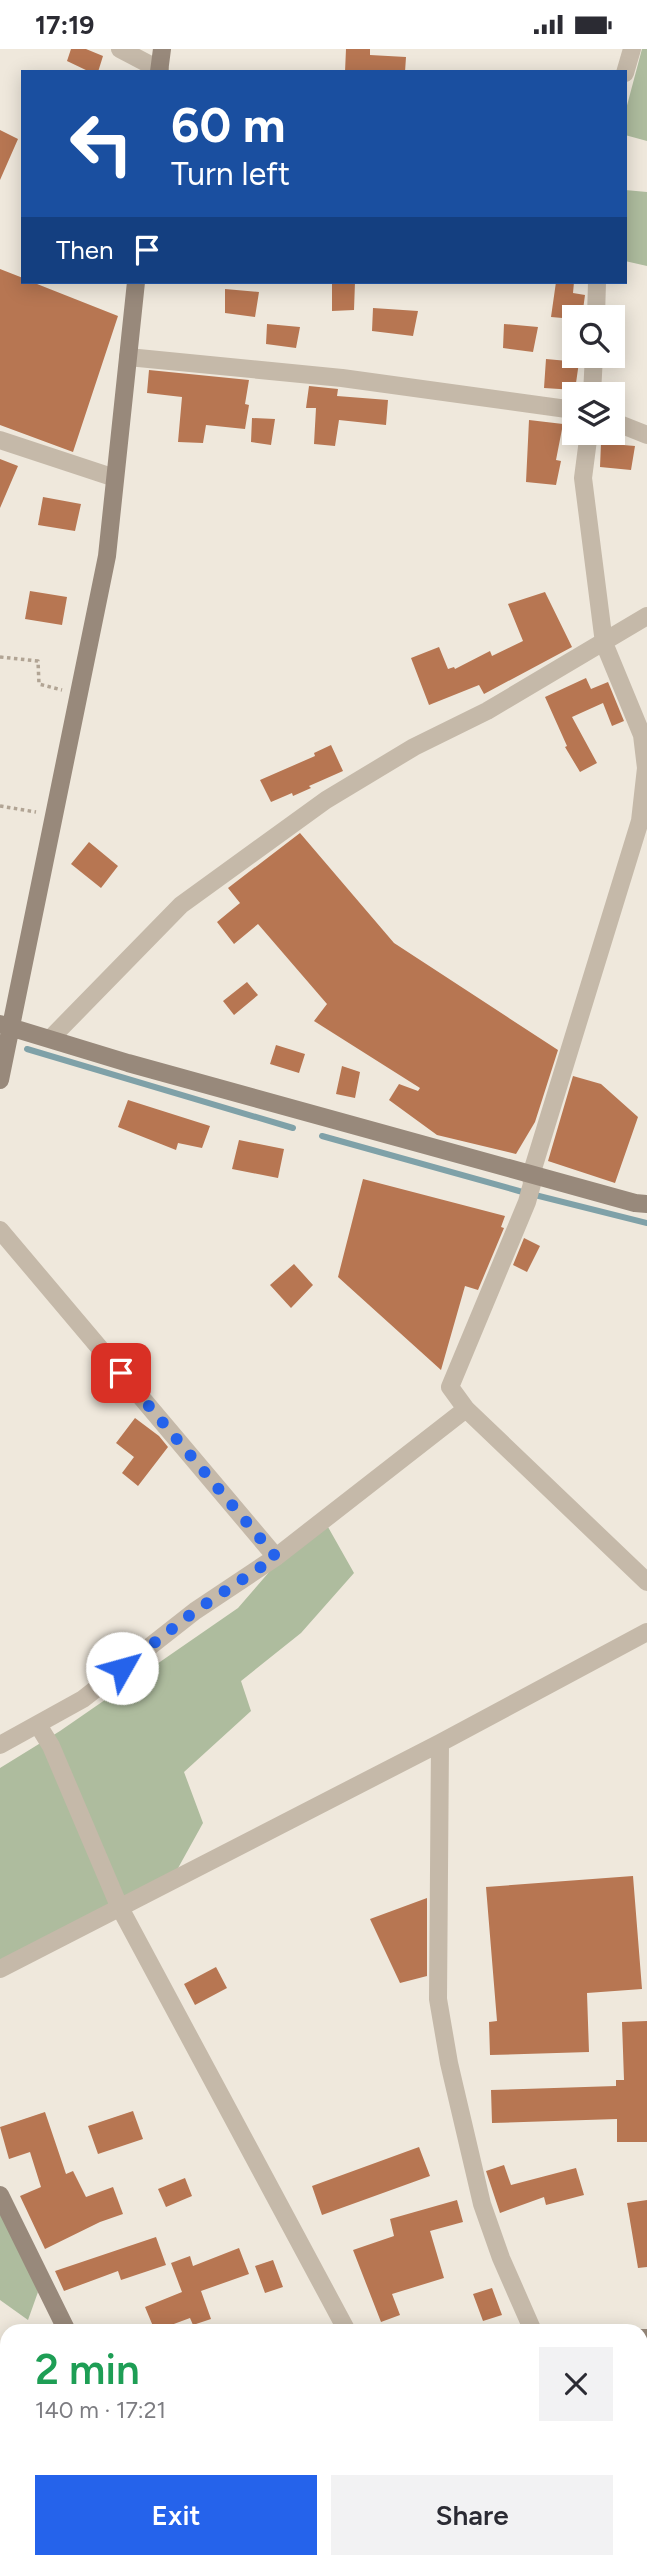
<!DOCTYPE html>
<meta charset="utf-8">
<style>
body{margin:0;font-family:Figtree,sans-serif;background:#f2f2f3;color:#2b2b33;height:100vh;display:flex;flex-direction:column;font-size:26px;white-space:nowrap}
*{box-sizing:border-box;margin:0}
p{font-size:23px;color:#7c7c81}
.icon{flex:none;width:38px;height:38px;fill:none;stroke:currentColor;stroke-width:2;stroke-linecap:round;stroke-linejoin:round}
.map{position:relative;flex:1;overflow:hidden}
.panel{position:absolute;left:0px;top:2275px;width:648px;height:245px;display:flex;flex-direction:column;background:#fff;border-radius:21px 21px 0 0;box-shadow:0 4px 18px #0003}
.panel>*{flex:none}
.top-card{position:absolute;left:21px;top:21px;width:606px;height:214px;border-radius:0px;box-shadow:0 4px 18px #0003;background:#1a4fa0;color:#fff;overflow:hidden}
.fabs{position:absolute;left:562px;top:256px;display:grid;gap:14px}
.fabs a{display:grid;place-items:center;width:63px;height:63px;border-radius:0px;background:#fff;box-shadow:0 4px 18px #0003;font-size:35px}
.pin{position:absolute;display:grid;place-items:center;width:60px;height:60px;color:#fff;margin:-30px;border-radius:14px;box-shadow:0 4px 10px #0006}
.me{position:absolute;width:77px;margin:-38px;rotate:52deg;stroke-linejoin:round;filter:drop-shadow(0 0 5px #0008)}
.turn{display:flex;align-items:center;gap:24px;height:147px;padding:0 35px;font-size:32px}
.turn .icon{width:91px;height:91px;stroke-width:2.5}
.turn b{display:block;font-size:49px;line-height:60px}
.then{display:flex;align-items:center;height:66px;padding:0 35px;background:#0003;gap:14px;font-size:26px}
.round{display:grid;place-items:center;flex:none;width:74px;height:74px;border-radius:0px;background:#f2f2f3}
.headline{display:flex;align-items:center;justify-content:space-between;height:119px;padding:0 35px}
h1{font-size:42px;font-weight:600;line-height:52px;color:#1e9e55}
.button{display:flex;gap:14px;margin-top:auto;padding:14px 35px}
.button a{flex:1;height:80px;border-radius:0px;background:#2563eb;color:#fff;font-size:28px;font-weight:600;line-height:80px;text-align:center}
.button a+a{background:#f2f2f3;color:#2b2b33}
.status{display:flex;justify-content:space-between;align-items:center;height:49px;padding:0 35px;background:#fff;direction:ltr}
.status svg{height:19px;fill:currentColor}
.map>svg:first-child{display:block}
.green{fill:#aebc9e}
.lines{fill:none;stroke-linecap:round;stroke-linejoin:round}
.stream{stroke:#7fa1a8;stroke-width:6}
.building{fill:#b77652}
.path{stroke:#b1a494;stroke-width:3.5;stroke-dasharray:3.5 3.5;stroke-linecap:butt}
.street{stroke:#c5b9a9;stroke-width:18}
.secondary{stroke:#98897b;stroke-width:18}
.route{stroke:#2563eb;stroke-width:12;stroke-dasharray:0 21.6}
</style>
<div class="status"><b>17:19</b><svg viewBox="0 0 49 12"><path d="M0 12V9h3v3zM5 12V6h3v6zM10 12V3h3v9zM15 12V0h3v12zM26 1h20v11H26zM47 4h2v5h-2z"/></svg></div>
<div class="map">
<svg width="647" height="2520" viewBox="0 0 647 2520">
<rect width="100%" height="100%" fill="#efe8dc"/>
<path class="green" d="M642,0H647V92L625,86V64Z
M625,141L647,143V217L625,212Z
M328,1478L354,1524L301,1584L241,1632L251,1662L184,1723L203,1774L172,1830L0,1920V1719L60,1682L238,1559L295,1493Z
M0,2146L11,2167L38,2243L28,2271L0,2251Z
M7,2396V2513H119L106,2520H0V2397Z"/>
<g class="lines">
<path class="stream" d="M27,1000L293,1079
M322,1087L519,1142L647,1174"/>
</g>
<path class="building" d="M71,0H86L103,7L98,23H90L67,12Z
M346,0H370V6L406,8L405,23H345Z
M0,81L18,90L0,131Z
M0,220L23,229V233H32L118,267L73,403L0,376Z
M332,233H355L354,261L332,262Z
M556,233H574L573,244L585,246L582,268H574V270L551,268Z
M225,240L259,243L255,268L225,264Z
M373,259L418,262L413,287L372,282Z
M267,275L300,278L296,299L266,295Z
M504,275L538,278L533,303L503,299Z
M546,310L579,313L575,341L544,339Z
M149,321L249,331L245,355L249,356L245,380L206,376L203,394L178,393L182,348L147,344Z
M309,337L338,340L337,347L388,351L386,376L339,371L335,397L314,395L316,359H306Z
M252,369L275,370L271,396L251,393Z
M529,371L563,375L556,411L561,412L556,436L526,433Z
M601,394L635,397L631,421L600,418Z
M0,410L18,417L0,459Z
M43,448L81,455L75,482L38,476Z
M30,542L67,548L62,576L25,570Z
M545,543L572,598L484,645L479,636L429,656L411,609L439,598L448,620L454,618L455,620L490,602L492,607L523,592L508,555Z
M586,629L591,640L608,633L624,672L612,677L603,654L572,668L597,714L580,723L565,698L567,697L545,648Z
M331,696L343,722L309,737L311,739L293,747L292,744L271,753L260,731L315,707L314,704Z
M300,784L394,894L558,1001L535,1073L516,1105L437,1086L389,1051L399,1035L418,1042L420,1039L314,972L327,955L258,875L234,895L217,873L240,854L228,839Z
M89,793L118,817L101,839L71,815Z
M247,933L258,946L234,966L223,952Z
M276,996L305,1005L299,1024L270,1015Z
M342,1017L360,1023L355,1049L336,1045Z
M573,1027L601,1035L638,1068L615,1134L548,1112Z
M128,1051L210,1077L202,1099L178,1094L176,1101L118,1078Z
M239,1091L284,1100L278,1129L232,1120Z
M363,1130L505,1167L501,1178L504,1179L478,1241L465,1237L441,1321L338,1228Z
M524,1189L540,1197L527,1223L513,1216Z
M294,1215L313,1236L291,1259L270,1236Z
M135,1369L159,1387L168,1398L138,1437L122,1424L134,1408L116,1394Z
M633,1827L642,1940L587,1944L589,2003L490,2006L489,1973L497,1972L486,1838Z
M427,1849V1927L400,1934L370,1870Z
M216,1918L227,1939L195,1956L184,1935Z
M647,1972V2093H617V2070L492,2074L491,2041L616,2037V2031H624L622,1973Z
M133,2062L143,2090L98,2105L88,2077Z
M45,2063L66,2125L73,2122L86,2148L113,2138L123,2165L100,2173L45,2200L20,2147L41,2138L30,2103L9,2110L0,2078Z
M419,2098L430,2127L322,2166L312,2137Z
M504,2116L511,2136L576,2119L584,2146L546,2156L544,2148L500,2164L486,2122Z
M185,2129L192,2147L166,2158L158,2140Z
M457,2151L463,2173L430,2182L444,2229L392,2245L400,2266L381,2273L353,2201L394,2187L390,2170Z
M647,2151V2218L638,2219L627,2154Z
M156,2188L166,2216L121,2231L118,2222L64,2242L55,2222Z
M239,2199L249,2225L201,2242L211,2270L193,2276L190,2269L155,2282L145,2258L182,2243L171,2214L190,2207L193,2217Z
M273,2211L283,2238L265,2244L255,2217Z
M492,2239L502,2266L483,2272L473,2245Z"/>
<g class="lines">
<path class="path" d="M0,608L38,612L39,635L62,641
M0,757L36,763"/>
<path class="street" d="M120,0L160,21
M625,24L632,0
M596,268L597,233
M128,308L342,329L574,361
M592,345L594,306
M612,372L647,386
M589,383L583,429L604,594L642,686L646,719L640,772L531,1126L532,1135L527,1153L450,1338L466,1360L647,1533
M0,391L115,429
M51,989L181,856L326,751L414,698L487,662L647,567
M0,1181L276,1508
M38,1676L51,1697L119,1857L347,2282
M440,1694L438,1950L449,2014L482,2155L501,2209L533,2282
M0,1696L83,1650L195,1562L276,1508L466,1360
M0,1920L440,1694L647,1583
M0,2383L7,2382
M467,2513L471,2520"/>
<path class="secondary" d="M159,23L162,0
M0,975L128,1014L635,1154L647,1155
M0,1031L107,507L136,233
M0,2146L67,2282
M640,2289H647
M186,2513L190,2520"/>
</g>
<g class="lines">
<path class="route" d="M121,1324L276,1508L195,1562L122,1619"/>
</g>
</svg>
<div class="fabs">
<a><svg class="icon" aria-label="search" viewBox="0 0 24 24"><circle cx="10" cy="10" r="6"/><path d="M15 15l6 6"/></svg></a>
<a><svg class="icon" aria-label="layers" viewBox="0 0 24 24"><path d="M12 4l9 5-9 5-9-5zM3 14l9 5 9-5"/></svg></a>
</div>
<div class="pin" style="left:121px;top:1324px;background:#d93025"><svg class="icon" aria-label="arrive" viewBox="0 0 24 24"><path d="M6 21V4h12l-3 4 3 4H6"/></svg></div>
<svg class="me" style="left:122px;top:1619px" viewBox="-20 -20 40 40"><circle r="19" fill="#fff"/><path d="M0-13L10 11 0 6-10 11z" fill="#2563eb"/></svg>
<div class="top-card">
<div class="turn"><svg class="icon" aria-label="left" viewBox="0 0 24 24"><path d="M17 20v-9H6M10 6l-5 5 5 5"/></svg><div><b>60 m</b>Turn left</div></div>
<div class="then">Then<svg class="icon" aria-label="arrive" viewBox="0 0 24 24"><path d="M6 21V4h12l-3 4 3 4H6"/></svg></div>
</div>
<section class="panel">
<div class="headline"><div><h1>2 min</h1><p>140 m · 17:21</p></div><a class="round"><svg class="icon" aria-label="close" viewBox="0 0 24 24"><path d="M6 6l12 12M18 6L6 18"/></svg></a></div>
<div class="button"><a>Exit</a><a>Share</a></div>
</section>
</div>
